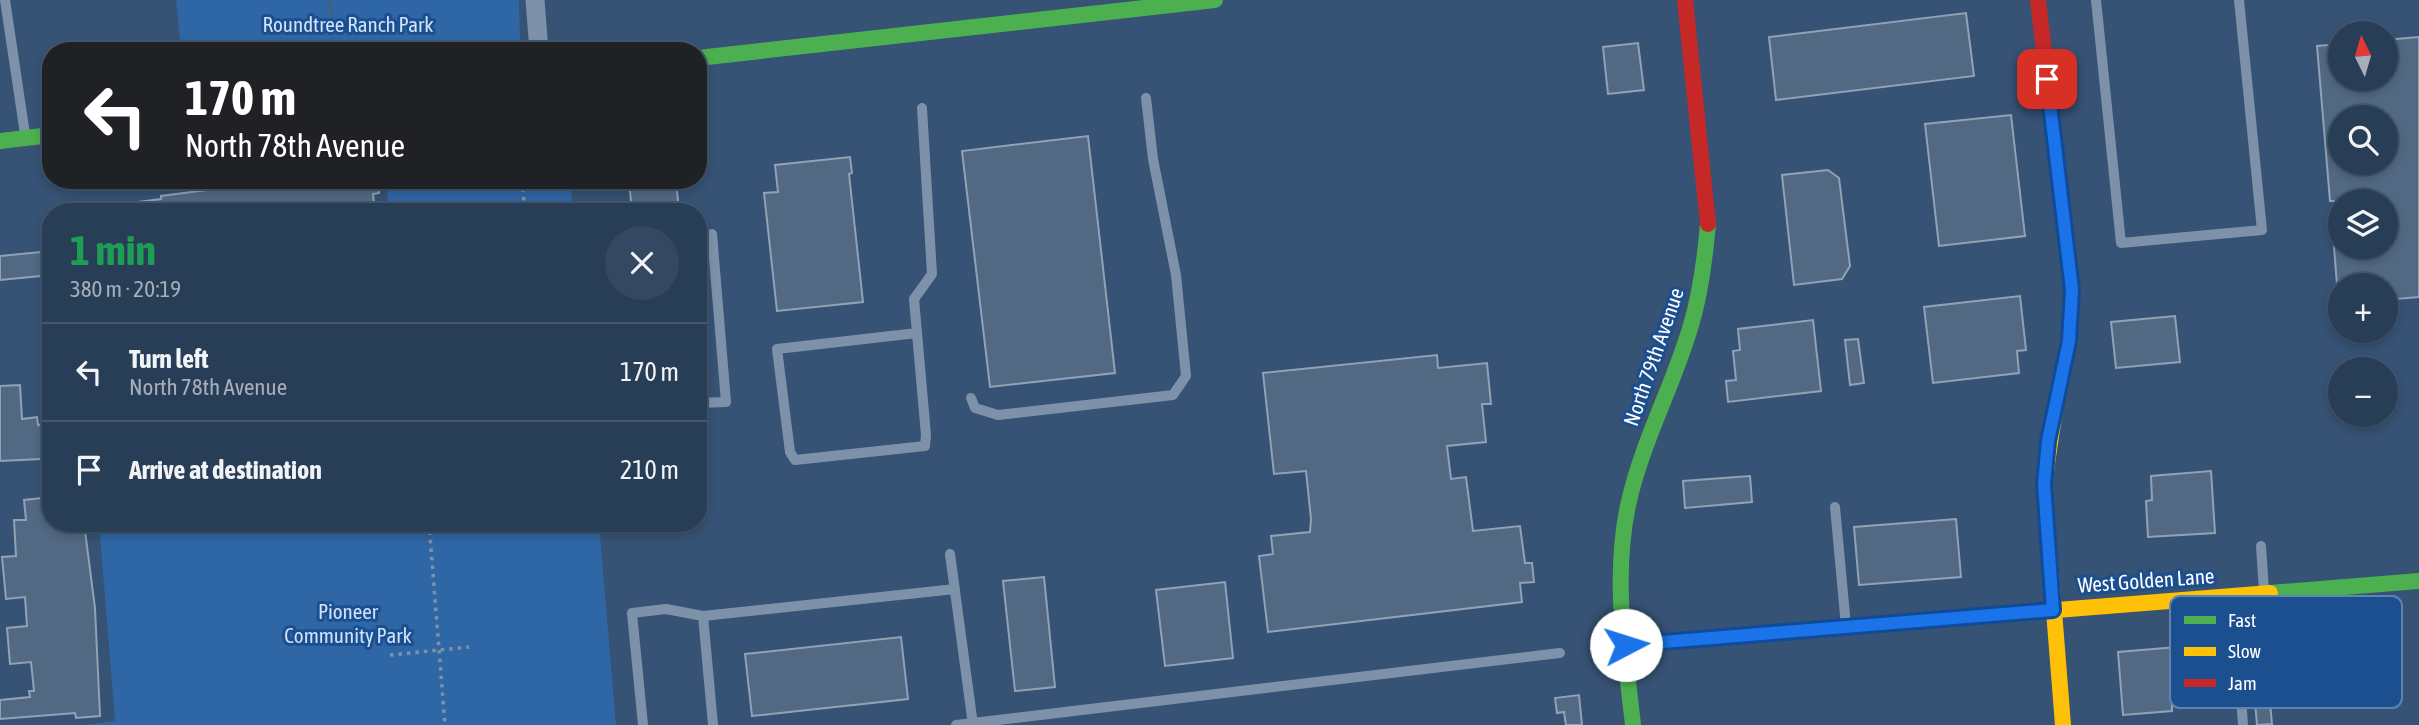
<!DOCTYPE html>
<meta charset="utf-8">
<style>
body{margin:0;font-family:"Asap Condensed",sans-serif;background:#344961;color:#f1f3f6;height:100vh;display:flex;flex-direction:column;font-size:26px;white-space:nowrap}
*{box-sizing:border-box;margin:0}
p{font-size:23px;color:#a5aeba}
.icon{flex:none;width:38px;height:38px;fill:none;stroke:currentColor;stroke-width:2;stroke-linecap:round;stroke-linejoin:round}
.map{position:relative;flex:1;overflow:hidden}
.details{position:absolute;left:42px;top:203px;width:665px;height:329px;display:flex;flex-direction:column;background:#283e57;border-radius:28px;box-shadow:0 4px 10px #0003,0 0 0 2px #44576d}
.details>*{flex:none}
.top-card{position:absolute;left:42px;top:42px;width:665px;height:147px;border-radius:28px;box-shadow:0 4px 10px #0003,0 0 0 2px #44576d;background:#202124;color:#fff;overflow:hidden}
.needle{width:46px;rotate:355deg}
.buttons{position:absolute;left:2328px;top:21px;display:grid;gap:14px}
.buttons a{display:grid;place-items:center;width:70px;height:70px;border-radius:50%;background:#283e57;box-shadow:0 4px 10px #0003,0 0 0 2px #44576d;font-size:35px}
.pin{position:absolute;display:grid;place-items:center;width:60px;height:60px;color:#fff;margin:-30px;border-radius:14px;box-shadow:0 4px 10px #0006}
.me{position:absolute;width:77px;margin:-38px;rotate:85deg;stroke-linejoin:round;filter:drop-shadow(0 0 5px #0008)}
.turn{display:flex;align-items:center;gap:24px;height:147px;padding:0 28px;font-size:32px}
.turn .icon{width:91px;height:91px;stroke-width:2.5}
.turn b{display:block;font-size:49px;line-height:60px}
.round{display:grid;place-items:center;flex:none;width:74px;height:74px;border-radius:37px;background:#344961}
.overview{display:flex;align-items:center;justify-content:space-between;height:119px;padding:0 28px}
h1{font-size:42px;font-weight:700;line-height:52px;color:#1e9e55}
ul{padding:0;list-style:none}
li{display:flex;align-items:center;gap:21px;height:98px;padding:0 28px;border-top:2px solid #44576d}
li div{flex:1}
li b{display:block;font-size:26px}
li em{font-style:normal}
.map>svg:first-child{display:block}
.green{fill:#2f66a5}
.lines{fill:none;stroke-linecap:round;stroke-linejoin:round}
.stream{stroke:#3b618d;stroke-width:5}
.building{fill:#526984;stroke:#92a2b6;stroke-width:2;fill-rule:evenodd}
.path{stroke:#7d92a8;stroke-width:3.5;stroke-dasharray:3.5 5;stroke-linecap:butt}
.lane{stroke:#7d92a8;stroke-width:10}
.street{stroke:#7d92a8;stroke-width:19}
.fast{stroke:#4caf50;stroke-width:16}
.slow{stroke:#ffc107;stroke-width:16}
.jam{stroke:#c62828;stroke-width:16}
.route-casing{stroke:#114b97;stroke-width:18}
.route{stroke:#1a73e8;stroke-width:12}
.labels{text-anchor:middle;stroke-width:6;stroke-linejoin:round;paint-order:stroke}
.park-label{font-size:21px;fill:#cfe3fa;stroke:#1b4f8f}
.street-label{font-size:21px;fill:#fff;stroke:#1b4f8f}
.key{fill:#1b4f8f;stroke:#5f84b1;stroke-width:2}
.key-label{font-size:19px;fill:#fff}
</style>
<div class="map">
<svg width="2419" height="725" viewBox="0 0 2419 725">
<rect width="100%" height="100%" fill="#365274"/>
<path class="green" d="M176,0H519L520,41L514,51H181Z
M386,180H570L573,212H389Z
M99,523H599L616,725H81L115,721Z"/>
<g class="lines">
<path class="stream" d="M330,0L333,26"/>
</g>
<path class="building" d="M1966,13L1974,76L1776,100L1769,37Z
M2419,37V297L2385,300V285H2337L2334,247H2385V201H2330L2317,46L2340,44V79H2385V40ZM2340,117H2385V163H2340Z
M1638,43L1644,90L1608,94L1603,47Z
M2011,115L2025,236L1939,246L1925,124Z
M1088,136L1115,373L990,387L962,151Z
M850,157L852,173L849,174L863,302L777,311L764,193L778,192L775,165Z
M1828,170L1839,178L1850,266L1842,279L1794,285L1782,175Z
M286,180H378L379,193L373,194L375,212H319L318,202L216,212H131V203L161,199V196Z
M629,180H676L679,212H632Z
M51,251V275L0,280V256Z
M2020,296L2026,350L2017,351L2019,373L1933,383L1924,307Z
M2175,316L2180,362L2116,368L2111,322Z
M1813,320L1821,391L1728,402L1726,381L1736,380L1733,351L1740,350L1738,329Z
M1858,339L1864,383L1850,385L1845,340Z
M1437,355L1438,368L1487,363L1491,404H1482L1486,442L1447,446L1451,479L1466,477L1473,531L1520,526L1525,563H1532L1534,582L1520,583L1522,602L1268,632L1259,556L1273,554L1271,536L1310,532L1311,519L1306,471L1274,474L1263,373Z
M20,385L22,419L37,417L38,425L51,423V455L41,456V459L0,461V386Z
M2211,471L2215,533L2148,537L2146,501L2152,500L2151,476Z
M1750,476L1752,502L1685,508L1683,481Z
M51,497V523H84L95,608L100,716L76,718L75,713L0,719V700L30,697L29,691H34L31,662L10,664L7,628L27,626L25,597L6,599L2,557L16,556L14,520H26L24,500Z
M1956,519L1961,577L1859,585L1854,527Z
M1044,577L1055,687L1015,691L1003,581Z
M1225,582L1233,658L1165,666L1156,590Z
M901,637L908,699L752,716L745,654Z
M2264,640L2272,724L2257,725L2250,642Z
M2213,644L2218,699L2172,703V711L2123,715L2118,652Z
M1579,695L1582,725H1566L1564,712L1557,713L1555,698Z"/>
<g class="lines">
<path class="path" d="M522,180L525,212
M429,523L445,725
M390,655L469,647"/>
<path class="lane" d="M5,0L25,134
M2096,0L2121,243L2262,230L2239,0
M917,333L777,349L790,452L795,460L925,446L926,435L914,299L932,274L922,108
M971,398L975,408L998,415L1173,395L1186,376L1176,275L1153,159L1146,98
M698,403L726,402L712,234
M1835,507L1846,626
M2261,546L2264,591
M950,554L973,725
M2234,599L2243,725
M643,725L632,613L666,609L703,616
M713,725L703,616L955,589
M956,725L1560,653"/>
<path class="street" d="M535,0L539,51"/>
<path class="fast" d="M698,58L1215,0
M0,141L51,135
M2270,593L2419,581
M1633,725C1625,651 1612,575 1629,501C1643,440 1674,384 1691,325C1701,292 1705,258 1708,224"/>
<path class="slow" d="M2055,409L2044,484L2063,725
M1868,625L2270,593"/>
<path class="jam" d="M1685,0L1708,224
M2038,0L2072,290L2069,341L2055,409
M1626,645L1868,625"/>
</g>
<g class="lines">
<defs>
<path id="route" d="M1626,645L2053,610L2044,484L2048,441L2069,341L2072,290L2047,79"/>
</defs>
<use href="#route" class="route-casing"/>
<use href="#route" class="route"/>
</g>
<g class="labels">
<g class="park-label">
<text x="348" y="32">Roundtree Ranch Park</text>
<text x="348" y="619">Pioneer<tspan x="348" dy="24">Community Park</tspan></text>
</g>
<g class="street-label">
<text transform="translate(1654 357) rotate(-71)" y="7">North 79th Avenue</text>
<text transform="translate(2146 581) rotate(-4)" y="7">West Golden Lane</text>
</g>
</g>
<rect x="2170" y="596" width="232" height="112" rx="10" class="key"/>
<rect x="2184" y="616" width="32" height="8" fill="#4caf50"/>
<rect x="2184" y="647" width="32" height="9" fill="#ffc107"/>
<rect x="2184" y="679" width="32" height="8" fill="#c62828"/>
<g class="key-label">
<text x="2228" y="627">Fast</text>
<text x="2228" y="658">Slow</text>
<text x="2228" y="690">Jam</text>
</g>
</svg>
<div class="buttons">
<a><svg class="needle" viewBox="-14 -14 28 28"><path d="M0-13l5 13h-10z" fill="#e53935"/><path d="M0 13l5-13h-10z" fill="#a5aeba"/></svg></a>
<a><svg class="icon" aria-label="search" viewBox="0 0 24 24"><circle cx="10" cy="10" r="6"/><path d="M15 15l6 6"/></svg></a>
<a><svg class="icon" aria-label="layers" viewBox="0 0 24 24"><path d="M12 4l9 5-9 5-9-5zM3 14l9 5 9-5"/></svg></a>
<a>+</a>
<a>−</a>
</div>
<div class="pin" style="left:2047px;top:79px;background:#d93025"><svg class="icon" aria-label="arrive" viewBox="0 0 24 24"><path d="M6 21V4h12l-3 4 3 4H6"/></svg></div>
<svg class="me" style="left:1626px;top:645px" viewBox="-20 -20 40 40"><circle r="19" fill="#fff"/><path d="M0-13L10 11 0 6-10 11z" fill="#1a73e8"/></svg>
<div class="top-card">
<div class="turn"><svg class="icon" aria-label="left" viewBox="0 0 24 24"><path d="M17 20v-9H6M10 6l-5 5 5 5"/></svg><div><b>170 m</b>North 78th Avenue</div></div>
</div>
<section class="details">
<div class="overview"><div><h1>1 min</h1><p>380 m · 20:19</p></div><a class="round"><svg class="icon" aria-label="close" viewBox="0 0 24 24"><path d="M6 6l12 12M18 6L6 18"/></svg></a></div>
<ul>
<li><svg class="icon" aria-label="left" viewBox="0 0 24 24"><path d="M17 20v-9H6M10 6l-5 5 5 5"/></svg><div><b>Turn left</b><p>North 78th Avenue</p></div><em>170 m</em></li>
<li><svg class="icon" aria-label="arrive" viewBox="0 0 24 24"><path d="M6 21V4h12l-3 4 3 4H6"/></svg><div><b>Arrive at destination</b></div><em>210 m</em></li>
</ul>
</section>
</div>
